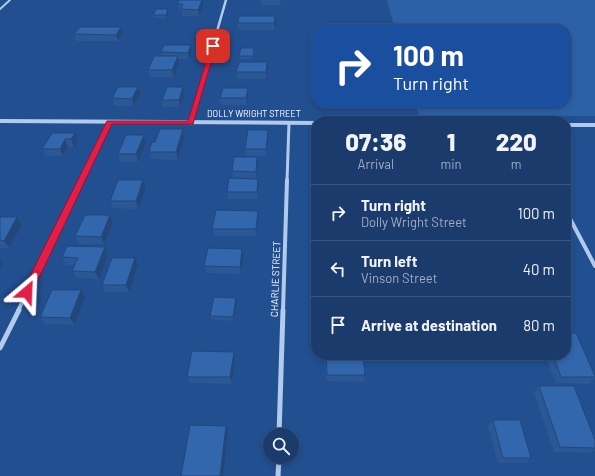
<!DOCTYPE html>
<style>
body{margin:0;font-family:Barlow,sans-serif;background:#234272;color:#f1f3f6;height:100vh;display:flex;flex-direction:column;font-size:15px;white-space:nowrap}
*{box-sizing:border-box;margin:0}
p{font-size:13px;color:#9fadc2}
.icon{flex:none;width:22px;height:22px;fill:none;stroke:currentColor;stroke-width:2;stroke-linecap:round;stroke-linejoin:round}
.map{position:relative;flex:1;overflow:hidden}
.details{position:absolute;left:311px;top:116px;width:260px;height:244px;display:flex;flex-direction:column;background:#1a3b6c;border-radius:16px;box-shadow:0 2px 6px #0003,0 0 0 1px #38557f}
.details>*{flex:none}
.hud{position:absolute;left:311px;top:24px;width:260px;height:84px;border-radius:16px;box-shadow:0 2px 6px #0003,0 0 0 1px #38557f;background:#1a4fa0;color:#fff;overflow:hidden}
.buttons{position:absolute;left:263px;top:428px;display:grid;gap:8px}
.buttons a{display:grid;place-items:center;width:36px;height:36px;border-radius:50%;background:#1a3b6c;box-shadow:0 2px 6px #0003,0 0 0 1px #38557f;font-size:20px}
.pin{position:absolute;display:grid;place-items:center;width:34px;height:34px;color:#fff;margin:-17px;border-radius:8px;box-shadow:0 2px 6px #0006}
.me{position:absolute;width:44px;margin:-22px;rotate:26deg;stroke-linejoin:round;filter:drop-shadow(0 0 3px #0008)}
.turn{display:flex;align-items:center;gap:14px;height:84px;padding:0 16px;font-size:18px}
.turn .icon{width:52px;height:52px;stroke-width:2.5}
.turn b{display:block;font-size:28px;line-height:34px}
.eta{display:flex;justify-content:space-evenly;align-items:center;height:68px;text-align:center}
.eta b{font-size:24px;font-weight:800;line-height:28px}
ul{padding:0;list-style:none}
li{display:flex;align-items:center;gap:12px;height:56px;padding:0 16px;border-top:1px solid #38557f}
li div{flex:1}
li b{display:block;font-size:15px}
li em{font-style:normal}
.map>svg:first-child{display:block}
.green{fill:#2c61a8}
.lines{fill:none;stroke-linecap:round;stroke-linejoin:round}
.service{stroke:#b2cbec;stroke-width:2}
.minor-far3{stroke:#b2cbec;stroke-width:2.5}
.minor-far2{stroke:#b2cbec;stroke-width:3}
.minor-far1{stroke:#b2cbec;stroke-width:4}
.minor{stroke:#b2cbec;stroke-width:5}
.tertiary{fill:#b2cbec;fill-rule:evenodd}
.wall{fill:#2b5895}
.shaded-wall{fill:#234779}
.building{fill:#3266ad;stroke:#234779}
.route{fill:#e11d48;stroke:#92132f}
.labels{text-anchor:middle;stroke-width:4;stroke-linejoin:round;paint-order:stroke}
.far-street-label{font-size:9px;fill:#fff;stroke:#224f90}
.street-label{font-size:10px;fill:#fff;stroke:#224f90}
</style>
<div class="map">
<svg width="595" height="476" viewBox="0 0 595 476">
<rect width="100%" height="100%" fill="#224f90"/>
<path class="green" d="M387,0H595V116L419,115L415,103H566V29H395Z"/>
<g class="lines">
<path class="service" d="M0,9L10,0"/>
<path class="minor-far3" d="M203,80L226,0"/>
<path class="minor-far2" d="M191,123L204,79
M81,181L109,122
M287,181L289,123"/>
<path class="minor-far1" d="M566,211L595,266
M18,311L81,180
M283,311L287,180"/>
<path class="minor" d="M0,348L19,310
M279,435L283,310
M278,476L279,457"/>
<path class="tertiary" d="M0,119L316,121V125L0,123Z
M566,123H595V127H566Z"/>
</g>
<path class="wall" d="M179,0L203,6L199,16H182L181,10H179L177,4Z
M261,0H281L280,5H261Z
M169,12L167,18H154L153,15Z
M275,16L276,22L275,30H238V23Z
M121,27L123,34L118,41H76L74,34Z
M191,45L192,52L189,59H178L179,63L174,77H150L148,70L162,56L161,52Z
M254,48L255,52L253,59H240L239,56Z
M267,62L268,69L266,79H237L236,72Z
M183,87L185,94L180,107H163L162,100Z
M140,94L134,106H114L112,98Z
M248,96L247,105H221L220,98Z
M183,129L184,137L178,160L151,159L149,152L155,142Z
M268,130V137L266,156H245V149Z
M52,133L78,140L74,147H68L63,156H46L42,149Z
M144,135L146,142L138,162H121L118,154Z
M258,164L256,179L259,186L258,199H228L227,192L233,178L232,171Z
M146,188L138,209L113,208L110,201Z
M258,211V218L256,236H214L212,229Z
M0,217L22,225L9,248H0Z
M113,223L104,244H79L75,236Z
M105,247L108,254L99,279L77,278L72,271L75,265H66L62,257Z
M243,256L241,274L206,273L204,266Z
M138,265L129,292H106L102,285Z
M85,297L75,325L45,324L40,317Z
M236,298L237,301L233,321L211,319L210,316Z
M325,355H363L365,375L364,382L326,381Z
M545,355H566L595,376V378L589,384L556,383Z
M235,358L232,384L190,383L187,377Z
M539,386L595,440V450L591,453L554,452L534,392Z
M493,420L531,458L526,463H498L488,426Z"/>
<path class="shaded-wall" d="M202,0L203,6L199,16L198,10Z
M168,9L169,12L167,18L166,15Z
M275,16L276,22L275,30L274,23Z
M121,27L123,34L118,41L116,35Z
M191,45L192,52L189,59L188,53Z
M178,56L179,63L174,77L172,70Z
M267,62L268,69L266,79V72Z
M138,87L140,94L134,106L132,99Z
M183,87L185,94L180,107L179,100Z
M248,88V96L247,105L246,98Z
M183,129L184,137L178,160L176,152Z
M268,130V137L266,156V149Z
M75,133L78,140L74,147L71,139Z
M144,135L146,142L138,162L136,154Z
M65,139L68,147L63,156L60,149Z
M257,157L258,164L256,179V172Z
M258,179L259,186L258,199L257,192Z
M143,180L146,188L138,209L136,201Z
M258,211V218L256,236V229Z
M110,215L113,223L104,244L101,237Z
M17,217L22,225L9,248L4,241Z
M105,247L108,254L99,279L95,272Z
M242,249L243,256L241,274L240,267Z
M135,258L138,265L129,292L126,285Z
M0,259L3,263L0,268Z
M81,290L85,297L75,325L70,318Z
M236,298L237,301L233,321V317Z
M234,352L235,358L232,384L230,377Z
M226,426L228,431L223,476H220Z"/>
<path class="building" d="M179,0H202L198,10L181,9L183,4H177Z
M156,9H168L166,15H153Z
M239,16H275L274,23H238Z
M80,27H121L116,35L74,34Z
M164,45H191L188,53L161,52Z
M241,48H254L253,56H239Z
M154,56H178L172,70H148Z
M239,62H267L266,72H236Z
M118,87H138L132,99L112,98Z
M167,87H183L179,100H162Z
M223,88H248L246,98H220Z
M160,129H183L176,152H149L152,142H155Z
M248,130H268L266,149H245Z
M52,133H75L71,139H65L60,149H42Z
M126,135H144L136,154H118Z
M234,157H257L256,172L232,171Z
M229,178L258,179L257,192H227Z
M118,180H143L136,201H110Z
M216,210L258,211L256,229H212Z
M85,215H110L101,237L75,236Z
M0,217H17L4,241L0,240Z
M67,246L105,247L95,272L72,271L78,258L62,257Z
M208,248L242,249L240,267L204,266Z
M112,258H135L126,285H102Z
M52,290H81L70,318L40,317Z
M214,297L236,298L233,317L210,316Z
M566,333H576L595,376V377H561L553,355H566Z
M192,351L234,352L230,377H187Z
M326,355H363L365,375H327Z
M539,386H574L595,440V448L560,447Z
M493,420H520L531,458H503Z
M190,425L226,426L220,476H181Z"/>
<path class="route" d="M211,45L216,46L193,124H112L31,295L27,296L24,295L22,292L107,121H188Z"/>
<g class="labels">
<g class="far-street-label">
<text x="254" y="117">DOLLY WRIGHT STREET</text>
</g>
<g class="street-label">
<text transform="translate(275 279) rotate(-88)" y="4">CHARLIE STREET</text>
</g>
</g>
</svg>
<div class="buttons">
<a><svg class="icon" aria-label="search" viewBox="0 0 24 24"><circle cx="10" cy="10" r="6"/><path d="M15 15l6 6"/></svg></a>
</div>
<div class="pin" style="left:213px;top:46px;background:#d93025"><svg class="icon" aria-label="arrive" viewBox="0 0 24 24"><path d="M6 21V4h12l-3 4 3 4H6"/></svg></div>
<svg class="me" style="left:27px;top:292px" viewBox="-20 -20 40 40"><path d="M0-17L14 15 0 8-14 15z" fill="#e11d48" stroke="#fff" stroke-width="4"/></svg>
<div class="hud">
<div class="turn"><svg class="icon" aria-label="right" viewBox="0 0 24 24"><path d="M7 20v-9h11M14 6l5 5-5 5"/></svg><div><b>100 m</b>Turn right</div></div>
</div>
<section class="details">
<div class="eta">
<div><b>07:36</b><p>Arrival</p></div>
<div><b>1</b><p>min</p></div>
<div><b>220</b><p>m</p></div>
</div>
<ul>
<li><svg class="icon" aria-label="right" viewBox="0 0 24 24"><path d="M7 20v-9h11M14 6l5 5-5 5"/></svg><div><b>Turn right</b><p>Dolly Wright Street</p></div><em>100 m</em></li>
<li><svg class="icon" aria-label="left" viewBox="0 0 24 24"><path d="M17 20v-9H6M10 6l-5 5 5 5"/></svg><div><b>Turn left</b><p>Vinson Street</p></div><em>40 m</em></li>
<li><svg class="icon" aria-label="arrive" viewBox="0 0 24 24"><path d="M6 21V4h12l-3 4 3 4H6"/></svg><div><b>Arrive at destination</b></div><em>80 m</em></li>
</ul>
</section>
</div>
